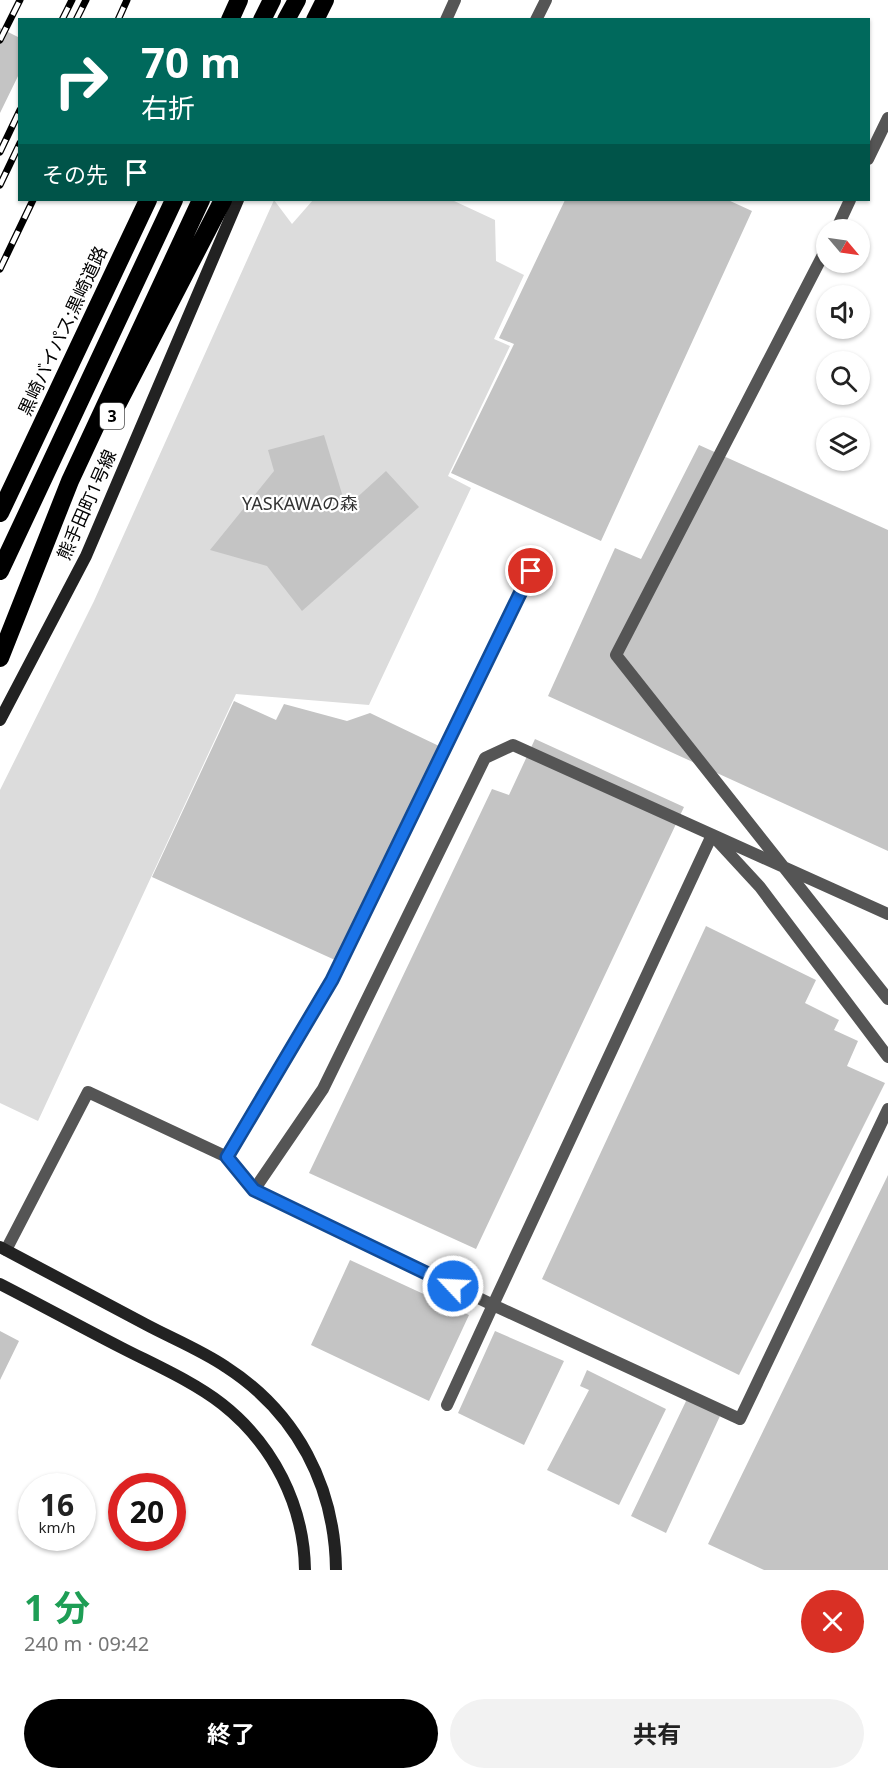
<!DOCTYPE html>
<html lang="ja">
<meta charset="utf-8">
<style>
body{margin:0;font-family:"Noto Sans","Noto Sans JP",sans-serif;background:#f2f2f2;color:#222;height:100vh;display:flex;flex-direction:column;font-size:22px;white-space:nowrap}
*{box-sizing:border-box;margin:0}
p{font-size:20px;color:#767676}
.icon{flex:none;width:33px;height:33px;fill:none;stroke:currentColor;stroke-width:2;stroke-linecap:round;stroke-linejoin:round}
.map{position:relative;height:1570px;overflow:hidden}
.side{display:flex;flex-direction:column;background:#fff;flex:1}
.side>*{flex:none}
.banner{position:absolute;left:18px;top:18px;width:852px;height:183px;border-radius:0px;box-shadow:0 2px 4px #0004;background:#00695c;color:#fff;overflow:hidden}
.needle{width:39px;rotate:119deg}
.buttons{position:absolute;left:816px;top:219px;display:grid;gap:12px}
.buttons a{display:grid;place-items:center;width:54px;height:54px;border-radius:50%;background:#fff;box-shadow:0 2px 4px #0004;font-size:30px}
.speed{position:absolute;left:18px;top:1473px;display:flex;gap:12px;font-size:30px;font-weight:700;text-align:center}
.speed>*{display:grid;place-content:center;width:78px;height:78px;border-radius:50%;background:#fff;box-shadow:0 2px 4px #0004;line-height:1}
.speed small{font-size:15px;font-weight:400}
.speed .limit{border:9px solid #d22;background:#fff;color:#111}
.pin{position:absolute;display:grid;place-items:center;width:51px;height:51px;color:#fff;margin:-26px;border:3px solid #fff;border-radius:50%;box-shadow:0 2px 6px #0007}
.me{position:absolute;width:66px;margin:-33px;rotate:295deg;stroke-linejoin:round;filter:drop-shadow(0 0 4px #0008)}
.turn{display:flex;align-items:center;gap:21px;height:126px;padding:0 24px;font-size:27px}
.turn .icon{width:78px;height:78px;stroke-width:2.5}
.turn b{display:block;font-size:42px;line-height:51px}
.then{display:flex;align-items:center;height:57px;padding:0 24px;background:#0003;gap:12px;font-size:22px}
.round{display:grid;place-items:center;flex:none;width:63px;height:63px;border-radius:32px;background:#f2f2f2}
.head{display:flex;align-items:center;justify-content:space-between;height:102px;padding:0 24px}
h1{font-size:36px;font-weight:700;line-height:45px;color:#1e9e55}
.button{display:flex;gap:12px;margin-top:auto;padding:12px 24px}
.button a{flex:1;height:69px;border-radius:36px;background:#000;color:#fff;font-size:24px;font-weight:700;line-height:69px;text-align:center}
.button a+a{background:#f2f2f2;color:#222}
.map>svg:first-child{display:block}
.green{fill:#dcdcdc}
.building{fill:#c4c4c4}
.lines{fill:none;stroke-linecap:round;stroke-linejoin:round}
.lane{stroke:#555;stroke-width:12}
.secondary{stroke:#222;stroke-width:12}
.highway{stroke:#000;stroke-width:18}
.rail-casing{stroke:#000;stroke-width:7}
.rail{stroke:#fff;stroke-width:4.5;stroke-dasharray:14;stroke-linecap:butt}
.route-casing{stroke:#114b97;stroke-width:15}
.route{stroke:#1a73e8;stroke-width:10}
.labels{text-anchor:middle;stroke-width:4.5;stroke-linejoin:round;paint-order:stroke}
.shield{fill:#fff;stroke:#4c4c4c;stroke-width:1.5}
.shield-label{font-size:16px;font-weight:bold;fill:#000}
.street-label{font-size:18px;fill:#000;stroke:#fff}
.park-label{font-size:18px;fill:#333;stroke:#fff}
</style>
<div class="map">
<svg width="888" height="1570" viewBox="0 0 888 1570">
<rect width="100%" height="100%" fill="#fff"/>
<path class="green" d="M274,200L292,224L313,200H452L495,220L496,261L524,275L494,339L510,346L448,476L471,488L369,705L236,694L38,1121L0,1103V790L94,601Z"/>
<path class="building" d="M0,28L20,38V72L0,113Z
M565,200H728L752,211L601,541L451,473L514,344L499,338Z
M324,435L343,497L352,502L386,471L419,507L302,611L267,566L210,550L274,471L268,450Z
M699,445L888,530V851L548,696L615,548L641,559Z
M234,701L276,720L284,704L347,721L370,713L439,746L335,960L152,877Z
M535,739L684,807L476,1249L309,1173L492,789L509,795Z
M706,926L816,980L805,1003L839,1020L834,1030L858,1041L847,1066L885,1083L739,1375L542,1279Z
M888,1175V1570H764L708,1544Z
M350,1260L469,1315L429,1401L311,1345Z
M0,1331L19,1341L0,1380Z
M495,1331L564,1361L524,1445L458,1413Z
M587,1370L666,1409L619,1505L547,1470L589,1390L580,1386Z
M687,1399L720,1416L666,1533L631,1516Z"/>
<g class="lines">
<path class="lane" d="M446,20L455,0
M536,20L546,0
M868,159L888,118
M836,230L850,200
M826,249L616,655L888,999
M888,1057L760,887L712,835L493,1305L740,1419L888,1109
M227,1157L332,980L531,571
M254,1190L323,1089L485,758L513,745L888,914
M6,1250L88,1092L227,1157L254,1190L493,1305L447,1405"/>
<path class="secondary" d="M0,720L86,556L238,200
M0,1247C48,1273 97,1298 145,1324C171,1338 201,1350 226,1367C297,1413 335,1486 336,1570
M0,1284C41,1305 81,1327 122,1348C155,1365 192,1381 222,1404C273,1444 304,1505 305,1570"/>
<path class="highway" d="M230,20L239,0
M262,20L272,0
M286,20L297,0
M315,20L325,0
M118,403L223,200
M0,513L148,200
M0,571L174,200
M0,658L70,481L201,200"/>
<defs>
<path id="rail" d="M62,20L72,0
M76,20L86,0
M118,20L127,0
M0,40L20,0
M0,152L20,110
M0,185L20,143
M0,269L33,200"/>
</defs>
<use href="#rail" class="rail-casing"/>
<use href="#rail" class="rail"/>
</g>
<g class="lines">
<defs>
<path id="route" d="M453,1286L254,1190L227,1157L332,980L531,571"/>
</defs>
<use href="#route" class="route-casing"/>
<use href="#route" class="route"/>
</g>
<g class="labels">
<rect class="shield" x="100" y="403" width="24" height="26" rx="4.5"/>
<g class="shield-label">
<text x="112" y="422">3</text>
</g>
<g class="street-label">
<text transform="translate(63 331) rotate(-65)" y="6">黒崎バイパス;黒崎道路</text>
<text transform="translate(87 505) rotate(-66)" y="6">熊手田町1号線</text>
</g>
<g class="park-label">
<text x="300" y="510">YASKAWAの森</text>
</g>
</g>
</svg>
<div class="buttons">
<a><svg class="needle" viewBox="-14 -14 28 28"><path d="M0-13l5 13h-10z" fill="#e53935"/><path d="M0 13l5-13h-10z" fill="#767676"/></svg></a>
<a><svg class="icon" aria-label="sound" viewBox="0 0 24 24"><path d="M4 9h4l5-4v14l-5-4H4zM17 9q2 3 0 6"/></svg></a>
<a><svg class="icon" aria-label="search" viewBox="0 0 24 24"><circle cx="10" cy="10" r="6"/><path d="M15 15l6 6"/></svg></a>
<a><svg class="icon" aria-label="layers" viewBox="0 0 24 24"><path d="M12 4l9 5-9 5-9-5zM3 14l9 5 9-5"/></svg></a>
</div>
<div class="speed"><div>16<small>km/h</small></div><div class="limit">20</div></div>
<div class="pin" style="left:531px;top:571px;background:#d93025"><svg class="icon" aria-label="arrive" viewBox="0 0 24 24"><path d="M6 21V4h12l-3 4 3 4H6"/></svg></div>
<svg class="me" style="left:453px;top:1286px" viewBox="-20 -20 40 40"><circle r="17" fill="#1a73e8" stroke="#fff" stroke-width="3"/><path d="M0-11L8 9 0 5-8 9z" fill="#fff"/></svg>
<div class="banner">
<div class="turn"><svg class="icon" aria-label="right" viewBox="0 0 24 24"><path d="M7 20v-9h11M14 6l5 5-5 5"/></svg><div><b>70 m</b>右折</div></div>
<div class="then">その先<svg class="icon" aria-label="arrive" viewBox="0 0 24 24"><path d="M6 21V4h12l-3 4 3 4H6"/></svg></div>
</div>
</div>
<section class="side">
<div class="head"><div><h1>1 分</h1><p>240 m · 09:42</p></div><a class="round" style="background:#d93025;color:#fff"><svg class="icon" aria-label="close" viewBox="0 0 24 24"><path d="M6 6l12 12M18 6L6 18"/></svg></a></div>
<div class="button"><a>終了</a><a>共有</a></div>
</section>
